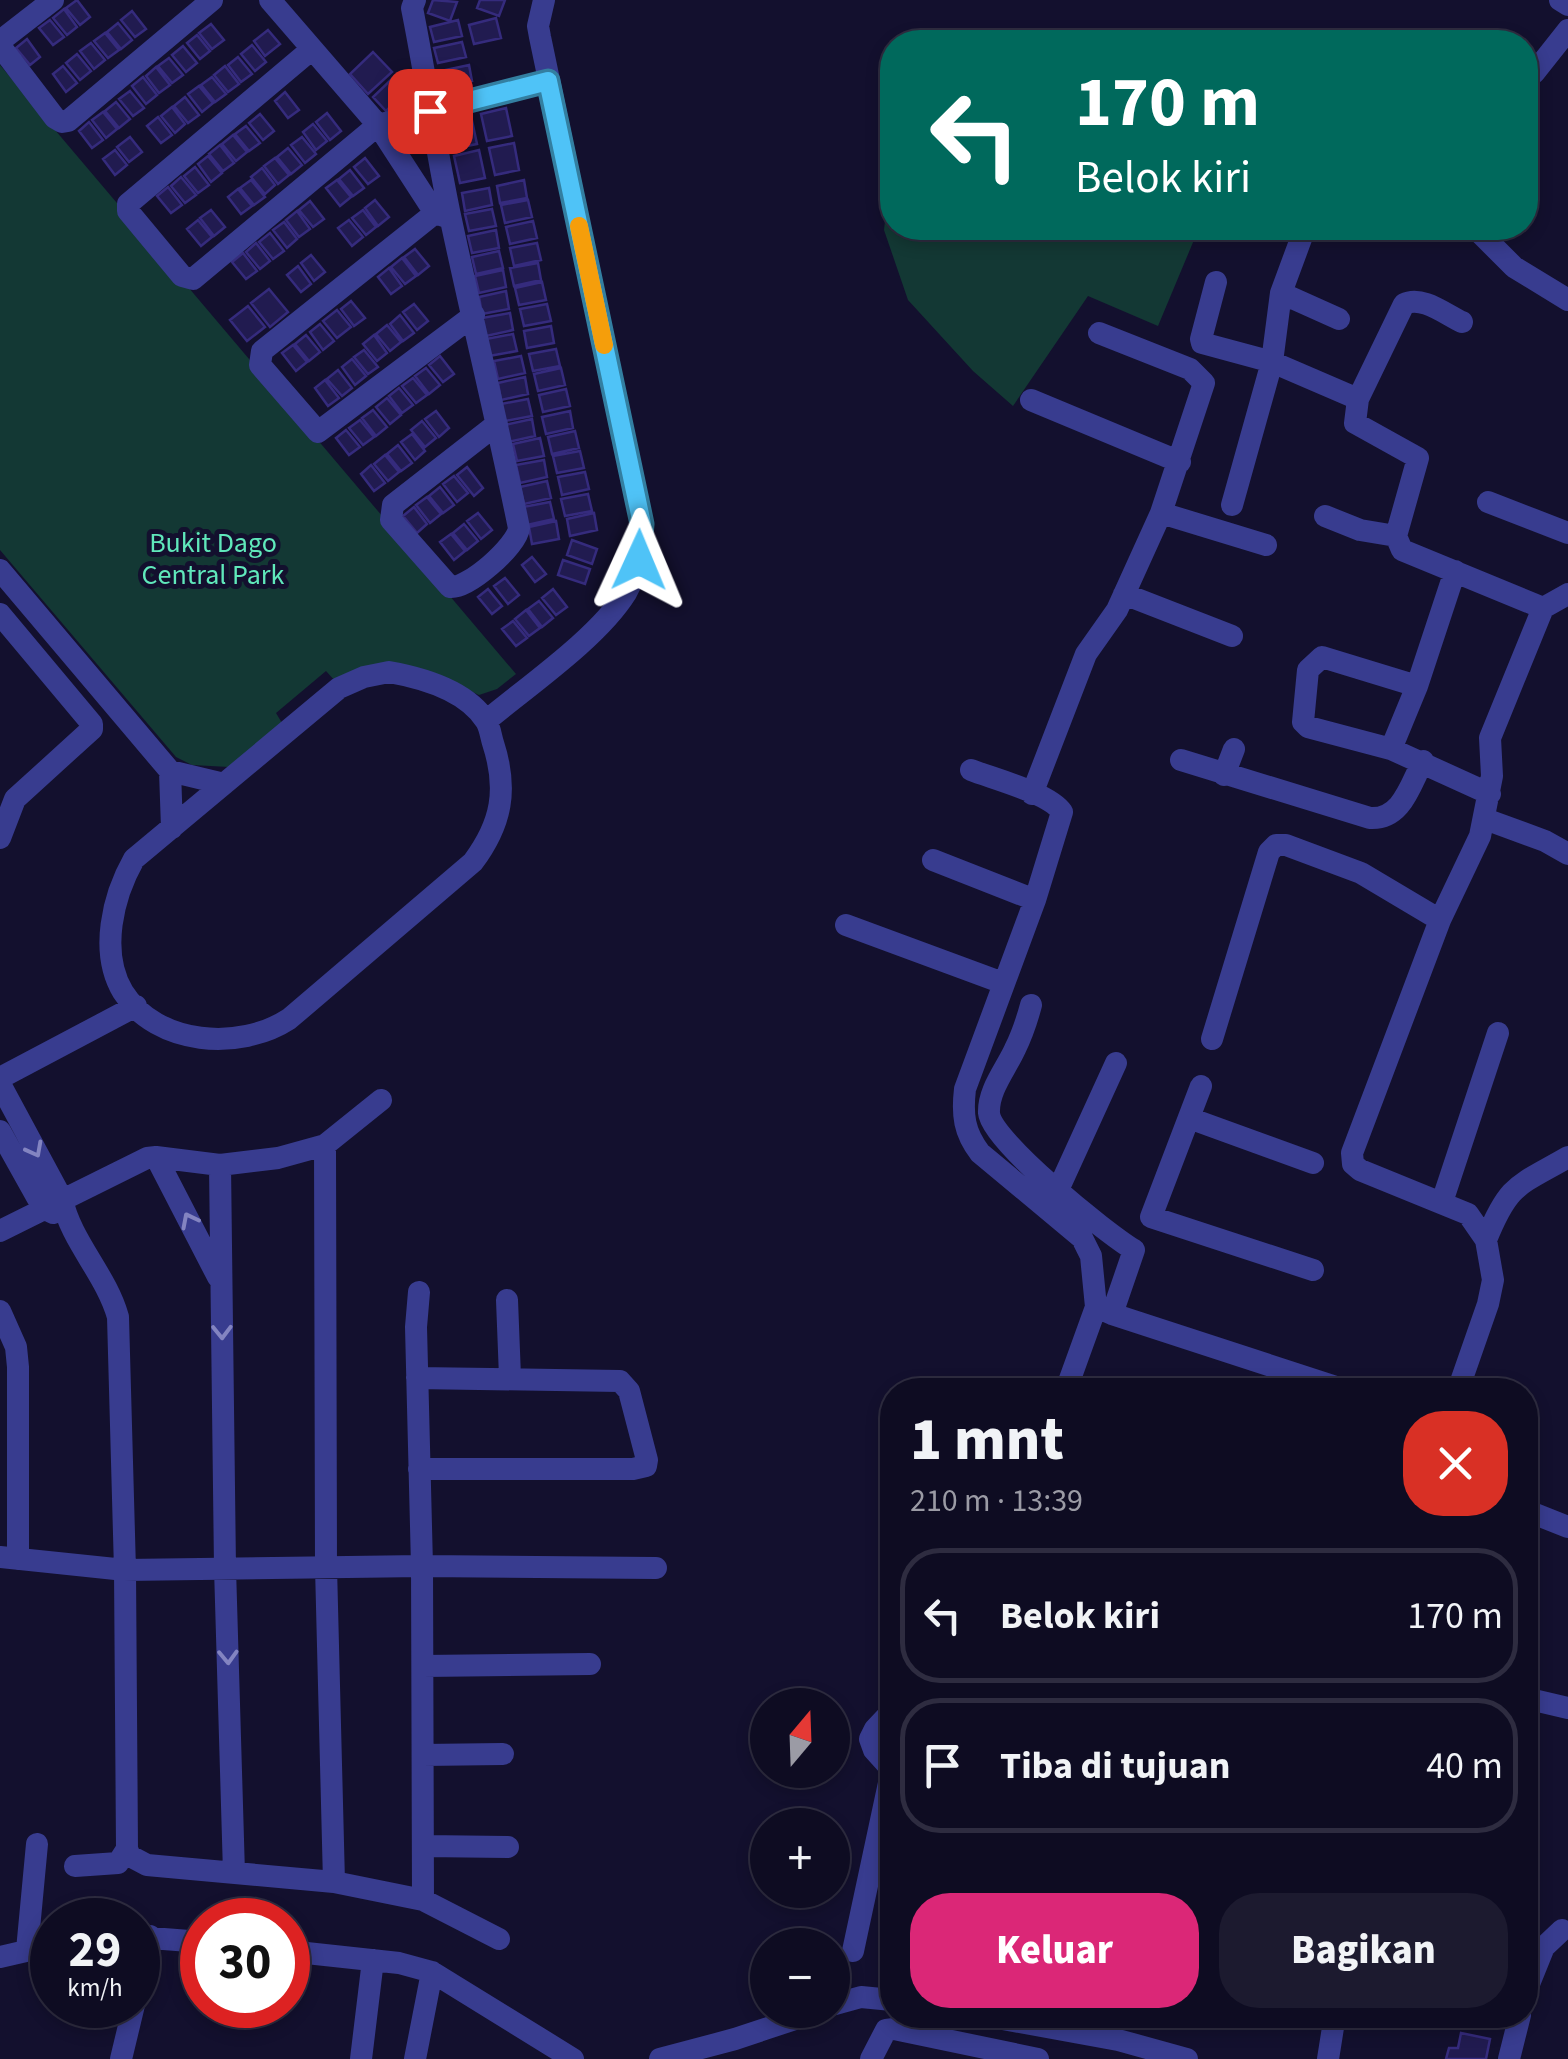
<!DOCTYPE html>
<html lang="id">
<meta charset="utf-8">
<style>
body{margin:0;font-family:"Source Sans 3",sans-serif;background:#1c1a2f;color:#f1f3f6;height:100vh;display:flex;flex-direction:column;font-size:38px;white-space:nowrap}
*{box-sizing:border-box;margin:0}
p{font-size:32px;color:#9b9ba5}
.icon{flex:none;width:55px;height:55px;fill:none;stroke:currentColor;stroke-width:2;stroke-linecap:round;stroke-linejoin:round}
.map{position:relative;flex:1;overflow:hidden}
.details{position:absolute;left:880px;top:1378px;width:658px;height:650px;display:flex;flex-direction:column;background:#0e0c22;border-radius:40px;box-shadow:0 5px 15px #0003,0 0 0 2px #2e2c40}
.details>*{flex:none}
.hud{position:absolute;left:880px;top:30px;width:658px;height:210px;border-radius:40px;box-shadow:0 5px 15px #0003,0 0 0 2px #2e2c40;background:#00695c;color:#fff;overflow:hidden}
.needle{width:65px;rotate:19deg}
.buttons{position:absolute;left:750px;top:1688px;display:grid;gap:20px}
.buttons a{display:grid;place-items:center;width:100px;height:100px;border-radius:50%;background:#0e0c22;box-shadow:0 5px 15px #0003,0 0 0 2px #2e2c40;font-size:50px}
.speed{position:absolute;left:30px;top:1898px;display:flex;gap:20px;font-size:50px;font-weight:700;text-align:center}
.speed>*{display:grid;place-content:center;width:130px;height:130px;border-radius:50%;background:#0e0c22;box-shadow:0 5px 15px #0003,0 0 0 2px #2e2c40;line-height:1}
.speed small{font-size:25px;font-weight:400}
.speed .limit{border:15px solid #d22;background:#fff;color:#111}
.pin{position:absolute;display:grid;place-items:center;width:85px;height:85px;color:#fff;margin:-42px;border-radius:20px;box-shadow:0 5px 15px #0006}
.me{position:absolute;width:110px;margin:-55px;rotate:1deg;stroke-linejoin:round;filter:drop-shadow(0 0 8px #0008)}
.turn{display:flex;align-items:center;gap:35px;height:210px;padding:0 30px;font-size:45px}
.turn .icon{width:130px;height:130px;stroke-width:2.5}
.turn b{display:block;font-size:70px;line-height:85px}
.round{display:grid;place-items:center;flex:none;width:105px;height:105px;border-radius:40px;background:#1c1a2f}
.head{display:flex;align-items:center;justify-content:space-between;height:170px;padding:0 30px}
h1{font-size:60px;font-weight:800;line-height:75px}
.primary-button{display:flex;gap:20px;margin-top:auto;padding:20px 30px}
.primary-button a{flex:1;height:115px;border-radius:40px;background:#db2777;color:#fff;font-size:40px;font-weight:800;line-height:115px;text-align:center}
.primary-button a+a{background:#1c1a2f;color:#f1f3f6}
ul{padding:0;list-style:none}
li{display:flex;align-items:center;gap:30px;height:135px;margin:0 20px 15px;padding:0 10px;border:5px solid #2e2c40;border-radius:40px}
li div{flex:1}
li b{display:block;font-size:38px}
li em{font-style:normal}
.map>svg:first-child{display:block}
.green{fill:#133834}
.building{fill:#211b50;stroke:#352b7d;stroke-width:2.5}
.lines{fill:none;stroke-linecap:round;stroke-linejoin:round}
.minor{stroke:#383c8f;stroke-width:22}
.oneway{stroke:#8384c1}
.route-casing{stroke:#337fa1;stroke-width:25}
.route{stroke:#4fc3f7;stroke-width:18}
.slow{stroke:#f59e0b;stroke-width:18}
.labels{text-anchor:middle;stroke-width:10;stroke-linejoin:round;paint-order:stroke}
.park-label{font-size:28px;fill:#60e8bb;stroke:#13102e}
</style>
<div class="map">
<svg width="1568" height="2059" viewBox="0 0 1568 2059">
<rect width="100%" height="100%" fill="#13102e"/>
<path class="green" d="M0,65L516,674L497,689L479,695L440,677L336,682L326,671L276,713L282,723L229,767L192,765L176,757L0,550Z
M892,159V228H1199L1158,326L1088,296L1013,406L973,371L908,300L884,230Z"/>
<path class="building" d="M77,0L90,17L80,25L66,8Z
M433,0L457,2L450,21L428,13Z
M480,0H505L499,16L477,8Z
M64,9L77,27L67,35L53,18Z
M132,11L146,29L135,37L121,20Z
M496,18L501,38L474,44L469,25Z
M50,20L64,37L53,45L39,28Z
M458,20L462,36L434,42L430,27Z
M118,23L132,40L121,49L107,32Z
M211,24L224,40L212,49L199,33Z
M268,30L280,44L265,56L254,41Z
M105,33L119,50L108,58L94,41Z
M197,35L210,51L200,59L187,43Z
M27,39L40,57L30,65L16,48Z
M462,42L466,57L438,63L434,48Z
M91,43L105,60L94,69L80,51Z
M252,45L266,62L255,71L241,54Z
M183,46L197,63L186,72L172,55Z
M373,52L392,72L368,94L350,74Z
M77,54L91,71L80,80L66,63Z
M238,57L252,74L241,82L228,65Z
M169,58L183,75L172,83L158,66Z
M469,65L472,81L444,87L441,71Z
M63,66L77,83L66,92L53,74Z
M225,66L239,84L228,92L214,75Z
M156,67L170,85L159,93L146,76Z
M396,75L409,89L386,111L373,97Z
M143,77L157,95L146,104L132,86Z
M212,77L226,94L215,102L201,85Z
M199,86L213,103L202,112L188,94Z
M130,91L144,108L133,116L119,99Z
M285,92L299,110L288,118L275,101Z
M185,97L199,115L188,123L174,106Z
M116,102L130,119L119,128L105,111Z
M172,107L185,124L175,133L161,116Z
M506,108L512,136L487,141L481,114Z
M103,112L117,129L106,138L92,120Z
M327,113L341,131L330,140L316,122Z
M260,114L274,131L263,140L249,123Z
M471,116L477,144L452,149L446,121Z
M158,117L172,135L161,143L147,126Z
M89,122L103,140L92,148L79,131Z
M313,124L327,141L316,150L303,132Z
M246,126L260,143L249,151L235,134Z
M233,135L247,152L236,161L222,144Z
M130,137L142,152L129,162L117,147Z
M302,137L316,154L305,163L291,145Z
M514,143L519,170L495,175L489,148Z
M220,145L234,163L223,171L209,154Z
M288,148L302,165L291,174L277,157Z
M115,150L127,165L115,175L103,159Z
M479,150L485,178L460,183L454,156Z
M208,156L222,173L211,182L198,164Z
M275,158L289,175L278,184L264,166Z
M365,158L379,176L368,184L354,167Z
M195,167L209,185L198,193L184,176Z
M262,168L275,185L265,194L251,177Z
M350,170L364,188L353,196L339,179Z
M181,177L196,195L185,203L171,186Z
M251,180L265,197L254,205L240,188Z
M337,180L351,197L340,206L326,188Z
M524,180L527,198L500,203L497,186Z
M168,187L182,205L171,213L157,196Z
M489,188L492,205L465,211L462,193Z
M238,189L252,206L241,214L228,197Z
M375,200L389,217L378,226L365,208Z
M528,200L532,217L505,223L501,205Z
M310,201L324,219L313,227L299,210Z
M492,209L496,226L469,231L465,214Z
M211,210L225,227L214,236L200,218Z
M363,210L376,227L366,235L352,218Z
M297,211L310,229L299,237L286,220Z
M198,220L212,237L201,246L187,229Z
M349,220L363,237L352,246L338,228Z
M533,221L537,238L510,244L506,227Z
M284,222L297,239L287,248L273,230Z
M496,230L499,248L472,253L468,236Z
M270,233L284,251L273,259L259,242Z
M256,243L270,261L260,269L246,252Z
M537,243L541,260L514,266L510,248Z
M415,249L429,266L418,275L404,257Z
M499,251L503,268L476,274L472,257Z
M243,253L257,271L246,279L232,262Z
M311,255L325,272L314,281L301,263Z
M402,258L416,276L405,284L391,267Z
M538,263L541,280L514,286L510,268Z
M298,266L311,284L301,292L287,275Z
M389,268L402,286L391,294L378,277Z
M503,270L506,287L479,293L475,276Z
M542,282L546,300L519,305L515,288Z
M269,289L288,312L270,327L251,303Z
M506,291L509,309L482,314L479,297Z
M351,301L365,318L354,326L341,309Z
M414,304L428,321L417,330L403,312Z
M547,304L551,321L524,326L520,309Z
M248,306L265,327L247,341L230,320Z
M337,310L351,327L337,338L323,321Z
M510,313L513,330L486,336L482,318Z
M400,315L414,333L403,341L390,324Z
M320,324L334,341L323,350L310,332Z
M387,325L401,342L390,351L376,334Z
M551,326L554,343L527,348L524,331Z
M513,334L517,351L489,356L486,339Z
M306,335L320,352L309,361L295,344Z
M374,335L387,353L377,361L363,344Z
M293,345L307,362L296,371L282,353Z
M556,349L560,366L533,371L529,354Z
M364,350L378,367L368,374L354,357Z
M440,356L454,374L443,382L429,365Z
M521,356L525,373L498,379L494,361Z
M352,359L366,376L355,385L342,367Z
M426,368L440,385L429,394L415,376Z
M561,368L565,385L538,391L534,374Z
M338,370L352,388L342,396L327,379Z
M525,377L528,394L501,400L498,383Z
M413,378L427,395L416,403L402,386Z
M325,380L339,398L328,406L315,388Z
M399,388L413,405L402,413L389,396Z
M566,389L570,406L543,412L539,395Z
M387,398L401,415L390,424L376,407Z
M528,399L532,416L505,421L501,404Z
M373,410L387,427L376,436L362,418Z
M436,411L449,428L439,437L425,419Z
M570,411L573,428L546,434L542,417Z
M532,419L535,436L508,442L505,425Z
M360,420L374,437L363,445L349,428Z
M422,421L436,438L425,447L411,430Z
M346,430L360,447L349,455L336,438Z
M575,431L579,448L552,454L548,437Z
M412,434L425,451L415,460L401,442Z
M540,438L544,456L517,461L513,444Z
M398,445L412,463L401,471L387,454Z
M580,451L584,468L557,473L553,456Z
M385,455L399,472L388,481L374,464Z
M544,460L547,477L520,483L516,465Z
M371,465L385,483L374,491L361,474Z
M467,467L483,488L474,496L457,475Z
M585,472L589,489L562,495L558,477Z
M454,476L468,493L457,502L443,484Z
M547,481L551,498L524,504L520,487Z
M440,487L454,505L443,513L429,496Z
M588,494L592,511L565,516L561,499Z
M427,497L441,514L430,523L416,505Z
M550,502L554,519L527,525L523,507Z
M414,507L427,524L417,533L403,516Z
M478,513L492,530L481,539L467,521Z
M594,513L597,530L570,536L567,519Z
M556,521L559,539L532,544L529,527Z
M464,524L478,541L467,550L453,533Z
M451,534L465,551L454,560L440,542Z
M572,540L597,549L592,564L567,555Z
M532,557L546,574L535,582L522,565Z
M563,560L590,569L585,584L558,575Z
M505,578L519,595L508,604L494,586Z
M488,589L502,606L492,614L478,597Z
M553,589L567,607L556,615L542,598Z
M539,601L553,618L542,627L528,609Z
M526,610L540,628L529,636L515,619Z
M513,621L527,638L516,646L502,629Z
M1461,2033L1490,2039L1486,2059H1446L1449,2048H1458Z"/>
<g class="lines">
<path class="minor" d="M270,0L378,125L435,213L447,217
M415,0L412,8C426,78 436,150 451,220C473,323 498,425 519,528C517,546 468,589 450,587L391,520L393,505L497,424
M1560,0L1568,5
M0,45L4,38L53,0
M0,46L55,118L62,122L68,121L212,0
M312,49L128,204V211L182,276L193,279L378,125L548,81
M1534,73L1568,30
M435,213L262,351L260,365L318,432L474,315
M1475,228L1514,267L1568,300
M1216,282L1201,339L1202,343L1272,362L1358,399L1355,423L1418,458L1396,536L1402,550L1543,608
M1281,293L1339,319
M1358,399L1404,304C1422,295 1445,314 1462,322
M1031,400L1180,462
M1488,502L1568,533
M1232,505L1272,362L1281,293L1305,228
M1161,513L1266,545
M1325,516L1360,530L1396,536
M0,570L170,771L224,784
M1124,594L1232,636
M0,614L92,724V729L15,799L0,838
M389,672C423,678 466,690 486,721C490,727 491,737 493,743C508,789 502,823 473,862L289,1019C240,1051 157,1046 123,992C99,952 113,896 134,859L339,688L364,677Z
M1417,686L1322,657L1308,670L1303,722L1308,727L1391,749L1490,794
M486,721C528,686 598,638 626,593C638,572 640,548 642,525L540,37L538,26L544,0
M1391,749L1417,686L1455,571
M1181,760L1370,818C1402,820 1410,785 1423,761
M971,770C994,779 1049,793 1062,812L1035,900L965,1089C962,1115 964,1132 980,1153L1082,1238L1091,1256L1096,1307L1066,1390
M170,771L172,828
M1224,775L1234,749
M1032,794L1086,654L1117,610L1161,513L1204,383L1190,369L1099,333
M1485,819L1545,841L1568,854
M933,860L1035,900
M846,925L1003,983
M1031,1005C1027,1020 1022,1035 1015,1049C1006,1069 988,1090 989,1113C991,1141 1106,1233 1134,1250L1112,1314L1096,1307
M1212,1039L1269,852L1276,845H1286L1361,873L1440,920
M0,1078L136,1006
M0,1084L62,1199C71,1242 106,1274 118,1317L125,1570L127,1849L130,1856L147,1865L334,1882L423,1900L499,1939
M1201,1086L1151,1217L1313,1270
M1189,1118L1313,1163
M0,1131L43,1208L53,1213
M325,1145L326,1567L334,1882
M156,1157L218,1277
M220,1165L225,1568L234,1873
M1058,1190L1116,1063
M1442,1202L1498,1033
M0,1231L147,1158L156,1157L220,1165L278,1158L325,1145L381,1100
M1486,1240C1509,1183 1518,1186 1568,1157
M419,1292L416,1327L422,1566L423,1900
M507,1300L510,1377
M0,1311L16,1347L18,1367V1559
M1112,1314L1345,1390
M417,1378L620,1381L629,1391L647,1460L646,1466L633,1469H419
M1458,1390L1488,1304L1493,1280L1486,1240L1468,1214L1360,1170L1353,1164L1352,1153L1440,920L1480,836L1492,776L1490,738L1543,608L1568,594
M1525,1510L1568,1527
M0,1557L125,1570L422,1566L656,1568
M423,1666L590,1664
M1525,1698L1568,1708
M892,1711L875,1729L870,1739L874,1750L892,1770
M423,1755L503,1754
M424,1846L508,1847
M75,1866L118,1863L127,1849
M138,1937L202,1942
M27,1950L37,1844
M288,1951L399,1963L432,1972L573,2059
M853,1951L892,1769
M0,1957L52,1945
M138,1989L150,1936
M1525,1994L1544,1947L1562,1930
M832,2005L861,1997L892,2000
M981,2015L1118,2040L1187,2059
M121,2059L134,2005
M361,2059L373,1960
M415,2059L432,1972
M660,2059L735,2039L822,2010
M871,2059L886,2030L894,2029L1038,2059
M1328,2059L1335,2015
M1509,2059L1520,2015"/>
</g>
<defs><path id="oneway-chevron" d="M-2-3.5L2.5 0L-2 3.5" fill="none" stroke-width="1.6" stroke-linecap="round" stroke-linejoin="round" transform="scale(2.5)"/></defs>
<g class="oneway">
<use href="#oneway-chevron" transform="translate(35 1150) rotate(62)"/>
<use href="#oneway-chevron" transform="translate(189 1220) rotate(-117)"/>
<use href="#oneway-chevron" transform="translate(222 1332) rotate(89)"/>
<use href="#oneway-chevron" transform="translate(228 1657) rotate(88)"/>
</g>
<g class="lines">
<defs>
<path id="route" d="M430,111L548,81L642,524L639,560"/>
</defs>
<use href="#route" class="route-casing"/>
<use href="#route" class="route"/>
<path class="slow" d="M579,226L604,345"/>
</g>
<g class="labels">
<g class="park-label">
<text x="213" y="552">Bukit Dago<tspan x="213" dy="32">Central Park</tspan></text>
</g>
</g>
</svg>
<div class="buttons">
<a><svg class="needle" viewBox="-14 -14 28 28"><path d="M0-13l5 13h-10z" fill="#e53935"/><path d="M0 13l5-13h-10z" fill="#9b9ba5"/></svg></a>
<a>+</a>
<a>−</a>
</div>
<div class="speed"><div>29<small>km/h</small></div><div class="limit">30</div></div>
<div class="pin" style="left:430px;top:111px;background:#d93025"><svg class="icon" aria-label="arrive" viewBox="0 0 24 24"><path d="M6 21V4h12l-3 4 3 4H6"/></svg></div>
<svg class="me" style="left:639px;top:560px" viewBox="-20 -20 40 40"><path d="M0-17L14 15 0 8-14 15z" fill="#4fc3f7" stroke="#fff" stroke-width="4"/></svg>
<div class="hud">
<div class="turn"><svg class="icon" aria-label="left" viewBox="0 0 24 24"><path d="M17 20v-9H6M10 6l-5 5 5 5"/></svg><div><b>170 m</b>Belok kiri</div></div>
</div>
<section class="details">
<div class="head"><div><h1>1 mnt</h1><p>210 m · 13:39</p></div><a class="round" style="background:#d93025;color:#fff"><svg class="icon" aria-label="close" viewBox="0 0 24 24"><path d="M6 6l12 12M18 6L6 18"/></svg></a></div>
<ul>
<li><svg class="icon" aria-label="left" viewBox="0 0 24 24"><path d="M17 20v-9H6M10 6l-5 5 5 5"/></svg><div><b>Belok kiri</b></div><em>170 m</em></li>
<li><svg class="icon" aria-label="arrive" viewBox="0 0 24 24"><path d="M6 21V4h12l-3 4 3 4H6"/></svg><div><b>Tiba di tujuan</b></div><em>40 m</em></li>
</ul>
<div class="primary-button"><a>Keluar</a><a>Bagikan</a></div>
</section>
</div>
